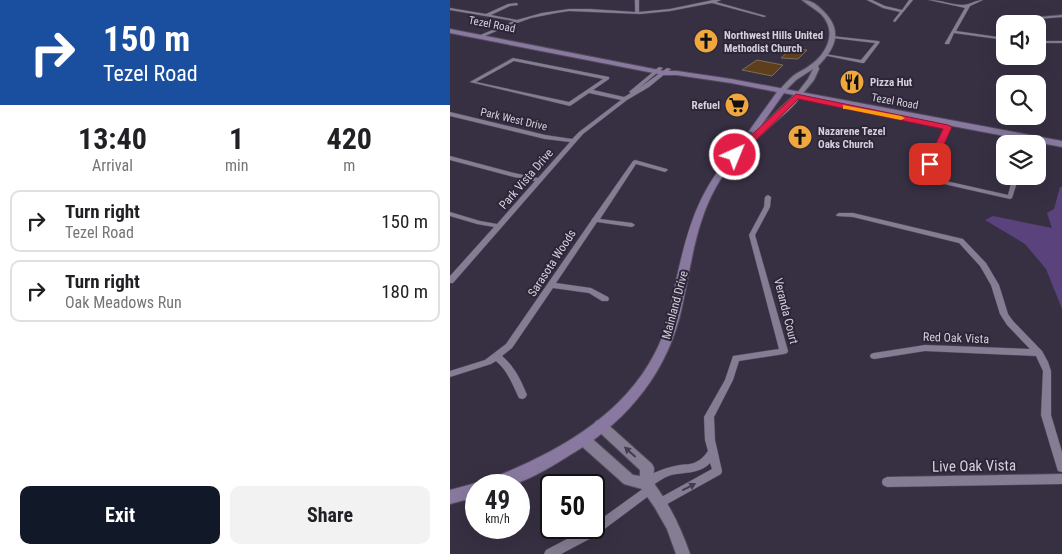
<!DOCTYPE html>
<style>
body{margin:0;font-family:"Roboto Condensed",sans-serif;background:#f2f2f2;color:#202124;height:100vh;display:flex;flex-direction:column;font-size:19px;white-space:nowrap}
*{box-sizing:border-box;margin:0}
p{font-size:16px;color:#757577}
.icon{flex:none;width:28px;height:28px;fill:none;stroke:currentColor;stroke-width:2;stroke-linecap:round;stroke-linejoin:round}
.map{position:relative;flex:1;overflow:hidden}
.drawer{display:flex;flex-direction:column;background:#fff;width:450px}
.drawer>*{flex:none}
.hud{background:#1a4fa0;color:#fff;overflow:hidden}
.buttons{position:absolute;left:546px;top:15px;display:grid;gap:10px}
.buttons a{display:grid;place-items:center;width:50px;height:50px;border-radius:10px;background:#fff;box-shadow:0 5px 20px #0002;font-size:25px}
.speed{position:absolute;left:15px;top:474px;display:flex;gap:10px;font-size:25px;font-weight:700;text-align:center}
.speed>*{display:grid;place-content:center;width:65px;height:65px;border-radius:50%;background:#fff;box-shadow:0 5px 20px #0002;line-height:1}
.speed small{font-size:12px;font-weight:400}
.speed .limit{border:2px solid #111;border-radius:8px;background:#fff;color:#111}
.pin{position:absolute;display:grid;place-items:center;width:42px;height:42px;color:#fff;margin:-21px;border-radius:10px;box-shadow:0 2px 8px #0006}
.me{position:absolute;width:55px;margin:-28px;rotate:44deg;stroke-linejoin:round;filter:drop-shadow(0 0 4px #0008)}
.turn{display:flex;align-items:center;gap:18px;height:105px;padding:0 20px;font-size:22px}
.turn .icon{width:65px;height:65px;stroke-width:2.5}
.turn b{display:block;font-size:35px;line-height:42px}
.eta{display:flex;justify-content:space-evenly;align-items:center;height:85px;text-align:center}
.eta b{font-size:30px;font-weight:700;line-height:35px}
.cta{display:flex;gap:10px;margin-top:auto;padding:10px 20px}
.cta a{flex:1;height:58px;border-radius:10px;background:#111827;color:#fff;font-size:20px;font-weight:700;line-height:58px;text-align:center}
.cta a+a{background:#f2f2f2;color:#202124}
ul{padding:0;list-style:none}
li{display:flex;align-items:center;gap:15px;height:62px;margin:0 10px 8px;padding:0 10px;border:2px solid #e0e0e0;border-radius:10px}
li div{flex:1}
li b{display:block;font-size:19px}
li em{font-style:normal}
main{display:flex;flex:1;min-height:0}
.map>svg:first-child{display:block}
.green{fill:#5a427c}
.building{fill:#5d401b;stroke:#7c6c5a}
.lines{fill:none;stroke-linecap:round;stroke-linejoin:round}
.minor-casing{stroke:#524c5b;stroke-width:1}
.tertiary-casing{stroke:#524c5b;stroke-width:2}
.secondary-casing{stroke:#524c5b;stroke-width:2}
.minor{fill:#857d93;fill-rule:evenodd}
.tertiary{fill:#857d93;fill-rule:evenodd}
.secondary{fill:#8979a0;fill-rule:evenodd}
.oneway{fill:#433c4f}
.route{fill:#e11d48;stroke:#92132f}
.slow{fill:#f59e0b}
.labels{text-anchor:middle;stroke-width:4;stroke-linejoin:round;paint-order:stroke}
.far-street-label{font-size:11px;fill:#d4d0dc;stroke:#2d2638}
.far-poi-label{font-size:11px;font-weight:bold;fill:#d4d0dc;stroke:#2d2638;text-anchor:start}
.street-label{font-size:12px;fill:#d4d0dc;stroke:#2d2638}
.near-street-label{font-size:15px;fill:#d4d0dc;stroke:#2d2638}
</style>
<main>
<section class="drawer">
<div class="hud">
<div class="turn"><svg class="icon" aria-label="right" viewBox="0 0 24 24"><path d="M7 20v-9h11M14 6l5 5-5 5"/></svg><div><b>150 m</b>Tezel Road</div></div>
</div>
<div class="eta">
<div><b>13:40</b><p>Arrival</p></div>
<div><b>1</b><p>min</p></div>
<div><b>420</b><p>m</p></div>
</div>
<ul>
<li><svg class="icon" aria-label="right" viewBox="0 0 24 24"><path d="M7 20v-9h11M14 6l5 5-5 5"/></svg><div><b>Turn right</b><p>Tezel Road</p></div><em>150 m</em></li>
<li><svg class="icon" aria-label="right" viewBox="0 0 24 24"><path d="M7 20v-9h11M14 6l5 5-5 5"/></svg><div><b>Turn right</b><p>Oak Meadows Run</p></div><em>180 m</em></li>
</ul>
<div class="cta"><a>Exit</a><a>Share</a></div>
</section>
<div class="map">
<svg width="612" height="554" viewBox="0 0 612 554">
<rect width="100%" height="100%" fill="#373043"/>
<path class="green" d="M610,187H612V309L596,269L575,244L535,220L543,216L602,228L597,213L604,209Z"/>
<path class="building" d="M342,48L357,50L348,59L331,58Z
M307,60L333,65L322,76L292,70Z"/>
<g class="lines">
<defs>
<path id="minor" d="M185,0H189V12L220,9L263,0H271L266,2L316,16L314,17L262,3L220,11L190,14L119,11L106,13L81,18L56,27L30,38H28V36L64,21L0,10V8L36,14L58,4L67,3L68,5L60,6L41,15L67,20L92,13L119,9H140L185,12Z
M417,0H422L435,6L452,10L459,0H463L445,22L443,21L450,12L433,8Z
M479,0C491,0 502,5 513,5C519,5 526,0 533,0L520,6L506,31L555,38V40L504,33L499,44H495V43L515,8Z
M612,15V17L576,20L574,19L576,18Z
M381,36L428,41L430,42L414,63H412L373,55L375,54L411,60L425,43L383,38H381Z
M588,41H612V43H588Z
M63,58L159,77V79L143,90L174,97L181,93L179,92L180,91L209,67L213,68L189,88L217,68L221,69L199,87L177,100L133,134L3,283H0V276L44,227L27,224L0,216V212L30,221L47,224L85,181L64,177L0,160V156L64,173L88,178L120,142L95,139L0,116V112L95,135L122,139L129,132L171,100L139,93L120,106L20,82ZM64,61L153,79L119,102L26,82Z
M498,125L501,127L478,177L558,195L563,176H569L562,198L560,199L472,179L471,178L495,127Z
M574,140L576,141L577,144H571L572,141Z
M185,160L217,169L218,170L215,172L186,164L150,219L182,223L185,225L182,227L147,222L106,283L141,288L158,297L159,299L158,301H152L139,293L103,288L62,348L52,356C64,366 71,380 77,395L75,398L72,399L69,398C62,384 58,371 46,361L41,364L0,377V371L35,360L56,344L141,221L142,219L143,218L183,161Z
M318,195L321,197L320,207L305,235L338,351L337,353L334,354L289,361L283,380L264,417L265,440L272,471L271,474L210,508L206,506L205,503L206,500L262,469L260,463C250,474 235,472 221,475C214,477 208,482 203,485L205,489L204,492L145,536L111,554H94L96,550L138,528H144V524L194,488L191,484C197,473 218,467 230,465C235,464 241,465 246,462C251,460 255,455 258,451L255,440L254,417L275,380L283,356L329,349L299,235L314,207L315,197Z
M389,213H403L513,239L536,263L549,285L558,314L563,321L592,351L598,362L601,371V415L612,452V472L608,471L607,468L591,415L593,371L586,356L475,351L424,359L421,358L420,356L421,354L424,353L475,345L580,349L557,325L550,314L541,285L530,266L509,243L403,217L387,216L386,215Z
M612,474V484L437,487L433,485L432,482L433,479L437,477Z"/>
<path id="tertiary" d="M352,0C360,0 365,3 370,8C393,28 388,46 368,66L369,69L364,80L349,98L347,99L344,97L358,79L363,69L346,80L332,94L327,93C332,87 337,81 343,76C348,72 354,70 359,66C377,54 388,32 371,14C365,9 358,5 352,0Z
M150,420L154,421L202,464L204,468L203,482C220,505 231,528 240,554H226L217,529L205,508L192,489L174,484L128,443L127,439L128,435L133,434L138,435L183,475L190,476V470L146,429L144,425L146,421Z"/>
<path id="secondary" d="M0,29L214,71H227L281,79L612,141V147L350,97C345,106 333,115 324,123C303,142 280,162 266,187C245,224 241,267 232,307C219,369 179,420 125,452C105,464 83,479 61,485C53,487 43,485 34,485L37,480C102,455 172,418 205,353C217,331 221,305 226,281C240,217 253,178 303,133L299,131L327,92L281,83L227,75H214L0,33ZM334,93L344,95L310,127Z
M26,483L31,485H26V497L0,504V490Z"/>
</defs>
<use href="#minor" class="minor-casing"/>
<use href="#tertiary" class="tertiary-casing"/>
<use href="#secondary" class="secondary-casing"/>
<use href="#minor" class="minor"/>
<use href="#tertiary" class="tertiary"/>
<use href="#secondary" class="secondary"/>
</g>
<defs><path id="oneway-solid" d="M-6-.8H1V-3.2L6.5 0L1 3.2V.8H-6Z" transform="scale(1.25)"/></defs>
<g class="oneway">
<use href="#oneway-solid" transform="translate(180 452) rotate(-138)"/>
<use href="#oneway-solid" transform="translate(239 487) rotate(-27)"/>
</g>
<path class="route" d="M346,94L498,125L502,127L485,164L480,167L476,164L493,129L348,99L289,157H282V153Z"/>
<path class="slow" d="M393,105L451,116L455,118L451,120L396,109H393Z"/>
<defs>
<symbol id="church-disc" viewBox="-11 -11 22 22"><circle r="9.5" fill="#f0a73e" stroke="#2d2638"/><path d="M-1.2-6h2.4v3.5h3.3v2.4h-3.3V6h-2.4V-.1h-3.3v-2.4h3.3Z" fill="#111"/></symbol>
<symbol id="restaurant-disc" viewBox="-11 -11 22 22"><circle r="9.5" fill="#f0a73e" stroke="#2d2638"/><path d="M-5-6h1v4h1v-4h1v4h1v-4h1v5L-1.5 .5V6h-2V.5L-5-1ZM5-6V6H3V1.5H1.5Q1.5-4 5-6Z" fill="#111"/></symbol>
<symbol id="supermarket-disc" viewBox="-11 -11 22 22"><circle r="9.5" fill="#f0a73e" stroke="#2d2638"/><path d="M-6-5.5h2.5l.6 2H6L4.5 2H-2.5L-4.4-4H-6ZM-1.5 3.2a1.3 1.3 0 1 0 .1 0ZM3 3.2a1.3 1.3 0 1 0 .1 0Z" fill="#111"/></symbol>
</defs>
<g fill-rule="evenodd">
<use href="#church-disc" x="242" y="27" width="28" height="28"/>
<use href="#restaurant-disc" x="388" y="68" width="28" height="28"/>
<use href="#supermarket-disc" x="273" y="91" width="28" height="28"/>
<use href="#church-disc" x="336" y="123" width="28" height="28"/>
</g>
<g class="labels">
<g class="far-street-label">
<text transform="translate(42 24) rotate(11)" y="4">Tezel Road</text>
<text transform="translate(445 101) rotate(10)" y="4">Tezel Road</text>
<text transform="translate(64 119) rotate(13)" y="4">Park West Drive</text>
</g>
<g class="far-poi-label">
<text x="274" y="39">Northwest Hills United<tspan x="274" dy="13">Methodist Church</tspan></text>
<text x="420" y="86">Pizza Hut</text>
<text x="270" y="109" text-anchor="end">Refuel</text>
<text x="368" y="135">Nazarene Tezel<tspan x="368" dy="13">Oaks Church</tspan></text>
</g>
<g class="street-label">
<text transform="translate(76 179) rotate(-49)" y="4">Park Vista Drive</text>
<text transform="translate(102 263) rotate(-57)" y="4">Sarasota Woods</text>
<text transform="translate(225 305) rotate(-75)" y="4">Mainland Drive</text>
<text transform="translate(336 311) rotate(76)" y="4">Veranda Court</text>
<text transform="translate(506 338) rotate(2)" y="4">Red Oak Vista</text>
</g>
<g class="near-street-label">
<text transform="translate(524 466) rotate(-1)" y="5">Live Oak Vista</text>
</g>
</g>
</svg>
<div class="buttons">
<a><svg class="icon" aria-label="sound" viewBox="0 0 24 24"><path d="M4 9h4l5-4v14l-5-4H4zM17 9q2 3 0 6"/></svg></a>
<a><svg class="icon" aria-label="search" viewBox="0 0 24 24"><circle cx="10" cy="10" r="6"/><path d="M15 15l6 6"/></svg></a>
<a><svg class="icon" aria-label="layers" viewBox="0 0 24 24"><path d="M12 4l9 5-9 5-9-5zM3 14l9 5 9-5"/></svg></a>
</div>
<div class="speed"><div>49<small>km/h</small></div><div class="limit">50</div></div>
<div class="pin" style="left:480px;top:164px;background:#d93025"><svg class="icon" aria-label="arrive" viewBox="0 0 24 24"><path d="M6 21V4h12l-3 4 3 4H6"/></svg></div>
<svg class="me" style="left:285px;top:155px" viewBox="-20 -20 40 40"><circle r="17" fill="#e11d48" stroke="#fff" stroke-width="3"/><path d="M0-11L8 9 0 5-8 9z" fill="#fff"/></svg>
</div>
</main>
